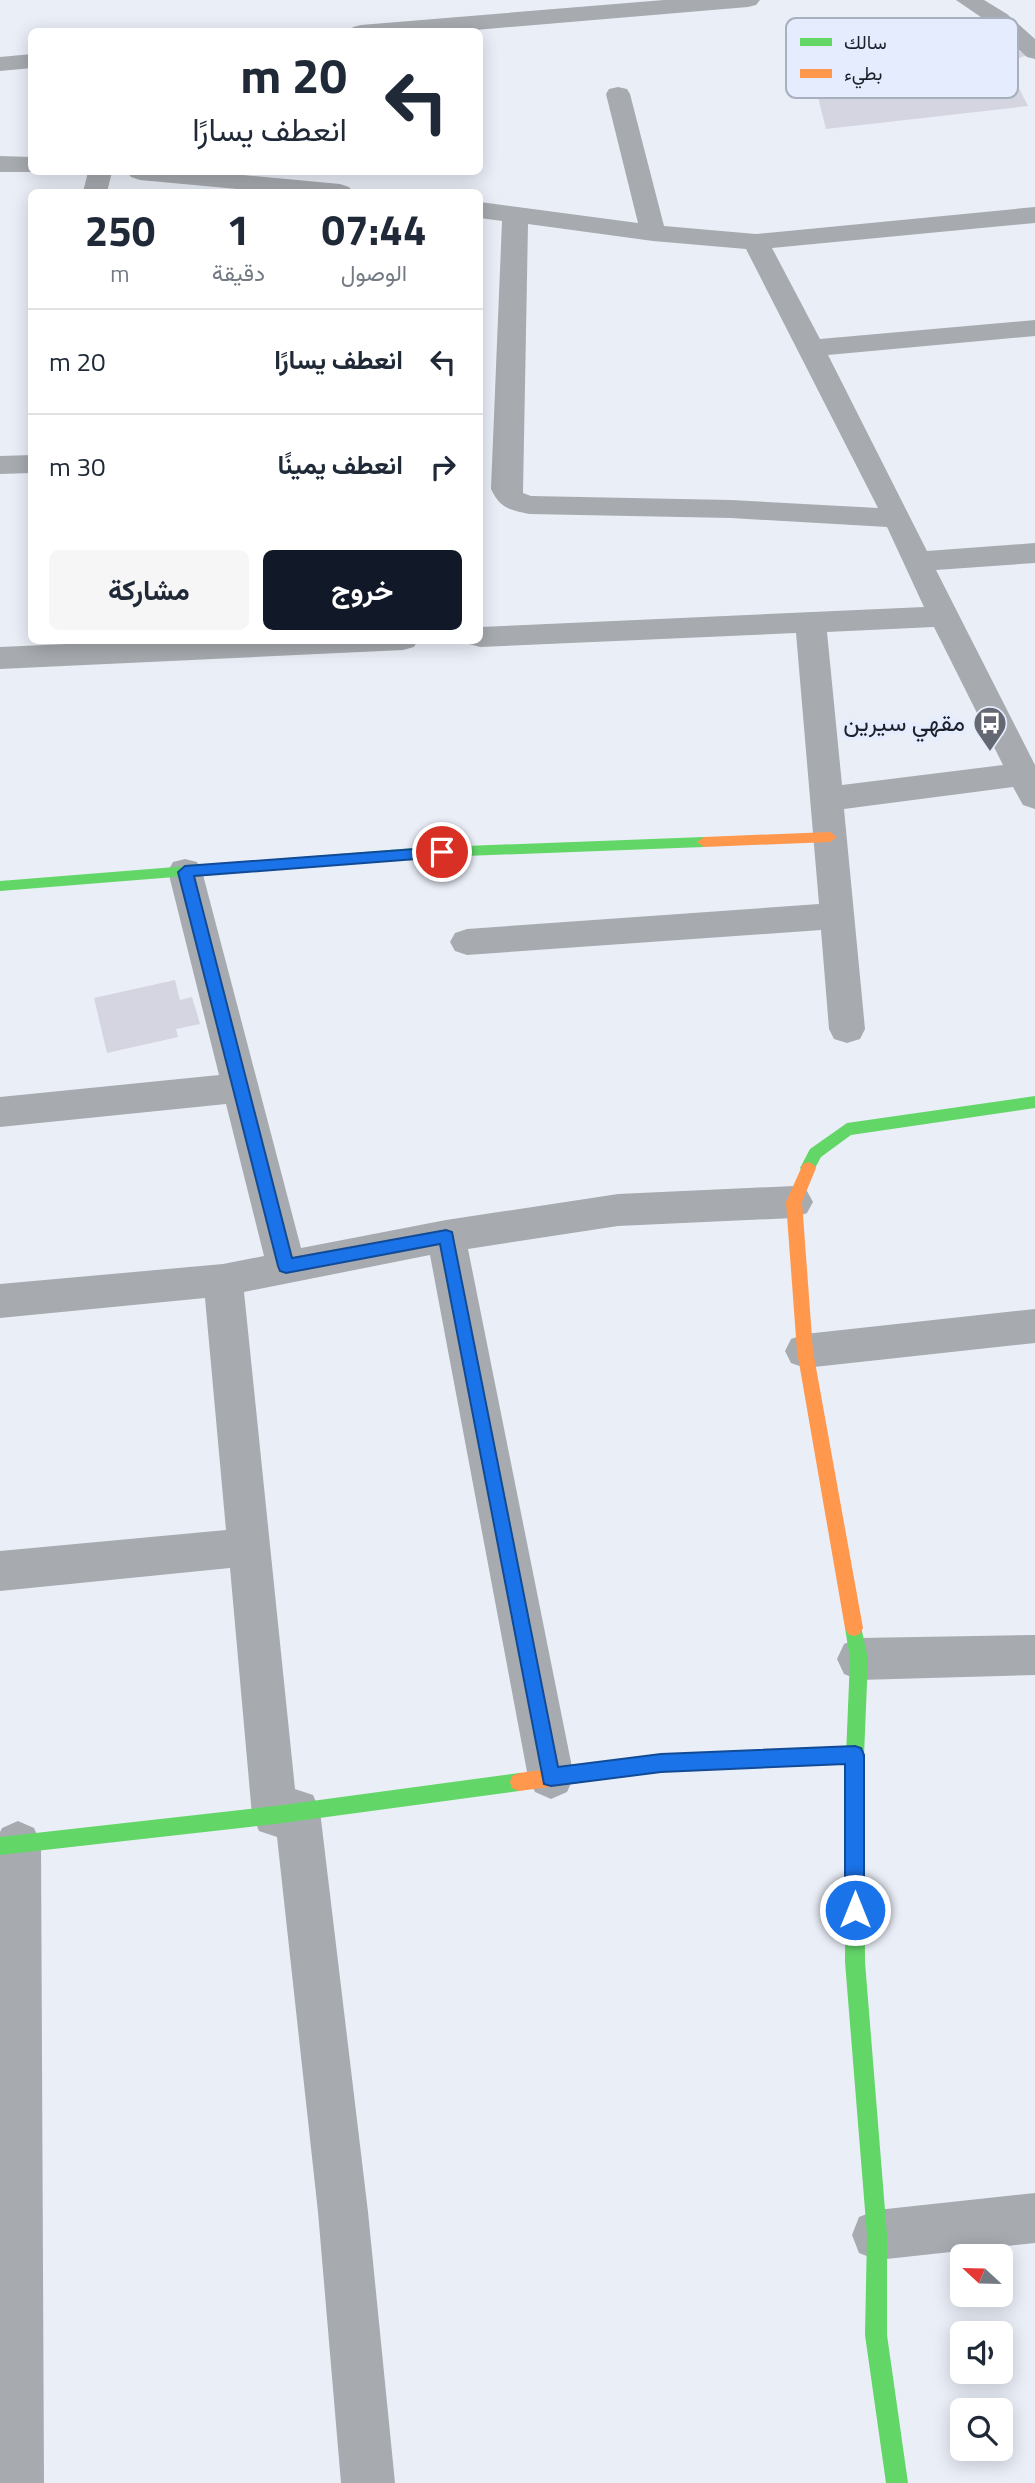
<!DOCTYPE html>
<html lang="ar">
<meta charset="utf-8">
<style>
body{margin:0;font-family:"Titillium Web",Vazirmatn,sans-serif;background:#f6f6f7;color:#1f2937;direction:rtl;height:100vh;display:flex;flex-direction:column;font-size:26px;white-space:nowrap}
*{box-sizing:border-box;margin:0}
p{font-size:23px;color:#747a83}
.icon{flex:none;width:38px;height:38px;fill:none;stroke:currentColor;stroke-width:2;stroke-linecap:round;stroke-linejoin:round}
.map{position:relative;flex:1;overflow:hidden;direction:ltr}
.details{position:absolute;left:28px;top:189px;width:455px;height:455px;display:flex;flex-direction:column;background:#fff;border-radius:10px;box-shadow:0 4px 18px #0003;direction:rtl}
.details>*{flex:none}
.top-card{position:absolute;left:28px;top:28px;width:455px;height:147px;border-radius:10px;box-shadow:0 4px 18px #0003;direction:rtl;background:#fff;color:#1f2937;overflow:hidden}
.needle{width:46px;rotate:292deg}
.tools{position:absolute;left:950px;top:2244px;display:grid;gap:14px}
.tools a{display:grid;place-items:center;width:63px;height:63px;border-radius:10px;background:#fff;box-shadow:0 4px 18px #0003;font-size:35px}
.pin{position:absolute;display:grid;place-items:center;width:60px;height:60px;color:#fff;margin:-30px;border:4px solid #fff;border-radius:50%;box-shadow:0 2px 7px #0007}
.me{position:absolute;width:77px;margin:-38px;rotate:0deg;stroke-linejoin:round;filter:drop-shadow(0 0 5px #0008)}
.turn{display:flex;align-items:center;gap:24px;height:147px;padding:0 21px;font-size:32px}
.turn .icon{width:91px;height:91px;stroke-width:2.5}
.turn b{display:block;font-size:49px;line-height:60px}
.eta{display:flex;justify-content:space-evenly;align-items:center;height:119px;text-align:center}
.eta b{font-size:42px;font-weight:700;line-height:49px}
.button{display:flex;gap:14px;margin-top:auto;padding:14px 21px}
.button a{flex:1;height:80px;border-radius:10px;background:#111827;color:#fff;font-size:28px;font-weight:700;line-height:80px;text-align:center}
.button a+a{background:#f6f6f7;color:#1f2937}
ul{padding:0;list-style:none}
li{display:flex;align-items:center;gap:21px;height:105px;padding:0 21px;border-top:2px solid #e0e1e3}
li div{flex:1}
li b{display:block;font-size:26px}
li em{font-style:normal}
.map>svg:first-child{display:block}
.building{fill:#d5d4e1}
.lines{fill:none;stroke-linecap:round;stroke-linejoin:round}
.street{fill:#a7abb0;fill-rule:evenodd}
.fast{fill:#63d668;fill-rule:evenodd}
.slow{fill:#ff974d;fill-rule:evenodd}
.route{fill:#1a73e8;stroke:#114b97;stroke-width:2}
.labels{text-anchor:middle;stroke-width:7;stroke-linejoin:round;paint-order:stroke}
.poi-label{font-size:24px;fill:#1c202b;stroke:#e4ecfd;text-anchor:end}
.key{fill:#e4ecfd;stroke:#a8afbe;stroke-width:2}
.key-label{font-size:19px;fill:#1c202b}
</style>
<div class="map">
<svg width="1035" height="2483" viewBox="0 0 1035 2483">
<rect width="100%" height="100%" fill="#eaeef7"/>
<path class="building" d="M970,24L1027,55L1006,63L1028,106L826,129L803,38Z
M175,980L180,1000L192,997L200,1024L176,1029L178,1037L107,1053L94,998Z"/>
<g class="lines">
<path class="street" d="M664,0H760L756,5L748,7L452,32H350L353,27L361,25Z
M956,0H984L1007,14L1035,39V59L1027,57L991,24Z
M32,54V68L0,71V57Z
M618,87L627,89L630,94L664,226L756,234L1035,207V223L772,248L820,339L1035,320V336L828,355L927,551L1035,543V563L936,570L1035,765V809L1023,805L1013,787L844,809L865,1029L860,1039L847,1043L834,1039L829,1029L821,930L467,955L455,951L450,942L455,933L467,929L819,904L796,633L480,647L469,644L467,640H480V627L924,607L887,527L731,518L529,514C508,509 501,509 491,489L502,221L480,218V202L638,223L606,94L609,89ZM528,224L653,241L746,249L878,508L731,500L531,496L523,493ZM934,627L1003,765L842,785L827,632Z
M0,156L32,157V172H36H0Z
M88,172H112L107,192H83Z
M127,172H211L340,184L349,187L353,192H269L140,180L131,177Z
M32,455V473L0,474V456Z
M157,640H418L414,647L403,650L0,669V647Z
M185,859L197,862L202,871L301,1248L446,1220L618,1194L794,1186L807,1191L813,1202L807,1213L794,1218L618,1226L468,1249L574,1777L567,1792L551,1799L535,1792L528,1777L430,1255L244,1292L295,1789L313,1795L320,1811L368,2212L395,2483H341L318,2212L277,1837L259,1831L252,1815L230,1568L0,1591V1551L226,1530L205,1298L0,1318V1284L223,1264L264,1256L226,1104L0,1127V1097L219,1075L168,871L173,862Z
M1035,1309V1343L805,1368L791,1363L785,1351L791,1339L805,1334Z
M1035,1635V1675L859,1680L844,1674L837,1659L844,1644L859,1638Z
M18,1821L34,1828L41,1844L44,2483H0V1832L2,1828Z
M1035,2193V2243L877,2260L859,2253L852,2235L859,2217L877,2210Z"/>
<path class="fast" d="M704,837L711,842L704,847L414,858L0,891V881L414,848Z
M1035,1096V1108L851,1135L821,1157L813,1172H803L800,1168L810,1149L847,1123Z
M854,1620L860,1622L868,1659L864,1755L865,1962L887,2235V2335L908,2483H886L865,2335L867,2235L845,1962L846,1755L850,1659L845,1628L848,1622Z
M519,1773L526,1776L528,1782L526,1788L519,1791L275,1824L0,1855V1837L275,1806Z"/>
<path class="slow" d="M830,832L837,837L830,842L704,847L697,842L704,837Z
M808,1162L813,1164L816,1168L802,1202L813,1351L863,1628L860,1634L854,1636L848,1634L845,1628L797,1351L786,1202L803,1164Z
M855,1746L861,1749L864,1755L861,1761L855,1764L661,1772L519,1791L512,1788L510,1782L512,1776L519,1773L661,1754Z"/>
</g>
<path class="route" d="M442,847L448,852L442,857L194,876L292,1258L446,1230L452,1232L558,1767L661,1754L855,1746L861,1748L864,1755V1910L861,1917L855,1920L848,1917L845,1910V1764L661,1772L551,1786L544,1784L440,1244L286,1273L280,1271L278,1266L178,872L185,866Z"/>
<defs>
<symbol id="bus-pin" viewBox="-11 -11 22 30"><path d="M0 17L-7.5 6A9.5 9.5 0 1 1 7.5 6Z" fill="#646872" stroke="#e4ecfd"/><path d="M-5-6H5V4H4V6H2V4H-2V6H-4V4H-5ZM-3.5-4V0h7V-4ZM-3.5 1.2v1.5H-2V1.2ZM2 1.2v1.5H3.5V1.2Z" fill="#fff"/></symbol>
</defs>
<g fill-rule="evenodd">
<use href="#bus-pin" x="971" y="704" width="38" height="52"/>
</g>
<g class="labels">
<g class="poi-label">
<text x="965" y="731">مقهي سيرين</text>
</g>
</g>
<rect x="786" y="18" width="232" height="80" rx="10" class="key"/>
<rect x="800" y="38" width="32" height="8" fill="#63d668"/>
<rect x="800" y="69" width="32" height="9" fill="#ff974d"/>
<g class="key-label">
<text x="844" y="49">سالك</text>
<text x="844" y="80">بطيء</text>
</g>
</svg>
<div class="tools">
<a><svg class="needle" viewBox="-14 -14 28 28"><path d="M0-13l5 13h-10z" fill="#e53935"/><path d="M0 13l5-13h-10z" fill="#747a83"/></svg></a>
<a><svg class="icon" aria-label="sound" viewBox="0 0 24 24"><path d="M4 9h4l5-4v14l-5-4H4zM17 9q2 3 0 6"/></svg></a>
<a><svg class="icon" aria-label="search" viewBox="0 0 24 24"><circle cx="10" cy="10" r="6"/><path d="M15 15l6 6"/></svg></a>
</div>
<div class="pin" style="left:442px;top:852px;background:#d93025"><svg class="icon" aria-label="arrive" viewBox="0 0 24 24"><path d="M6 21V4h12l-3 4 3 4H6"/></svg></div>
<svg class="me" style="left:855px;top:1910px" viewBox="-20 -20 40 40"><circle r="17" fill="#1a73e8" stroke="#fff" stroke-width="3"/><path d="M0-11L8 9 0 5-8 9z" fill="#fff"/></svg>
<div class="top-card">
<div class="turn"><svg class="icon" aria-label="left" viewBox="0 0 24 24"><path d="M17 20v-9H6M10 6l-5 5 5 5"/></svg><div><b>20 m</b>انعطف يسارًا</div></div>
</div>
<section class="details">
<div class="eta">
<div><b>07:44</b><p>الوصول</p></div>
<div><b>1</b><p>دقيقة</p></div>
<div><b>250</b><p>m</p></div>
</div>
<ul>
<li><svg class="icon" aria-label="left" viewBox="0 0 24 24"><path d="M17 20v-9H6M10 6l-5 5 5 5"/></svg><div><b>انعطف يسارًا</b></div><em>20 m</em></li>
<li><svg class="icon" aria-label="right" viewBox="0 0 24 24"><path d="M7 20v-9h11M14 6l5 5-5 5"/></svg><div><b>انعطف يمينًا</b></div><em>30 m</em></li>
</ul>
<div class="button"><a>خروج</a><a>مشاركة</a></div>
</section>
</div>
